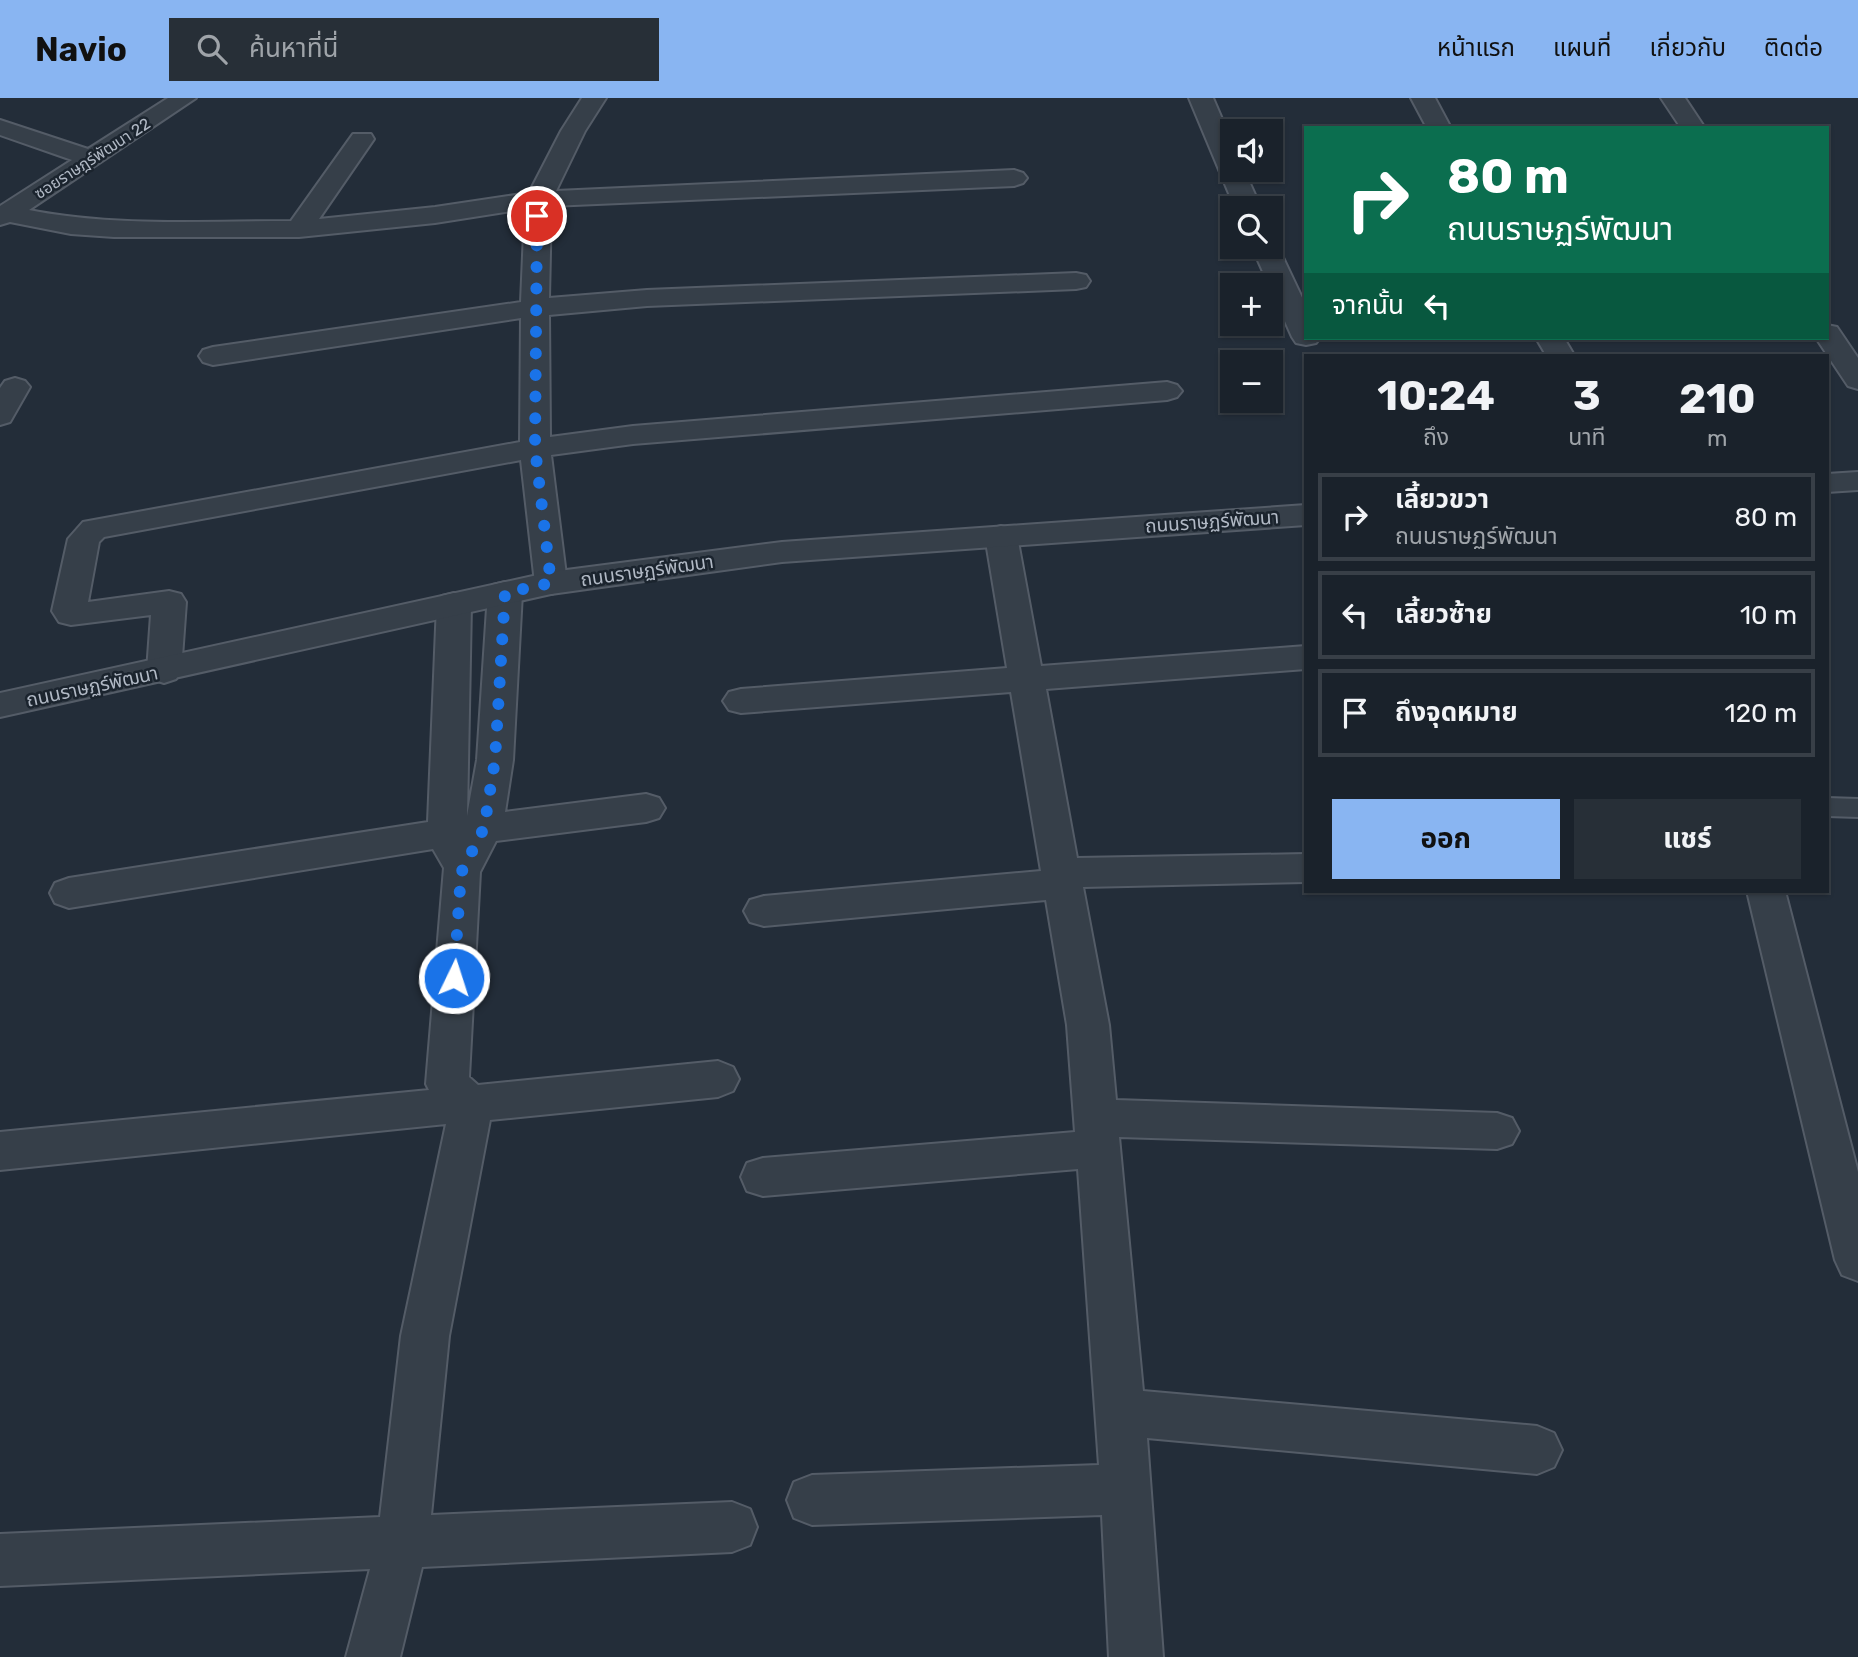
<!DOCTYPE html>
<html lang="th">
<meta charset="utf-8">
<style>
body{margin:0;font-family:Rubik,"Noto Sans Thai",sans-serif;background:#272f37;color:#f1f3f6;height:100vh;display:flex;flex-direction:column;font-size:26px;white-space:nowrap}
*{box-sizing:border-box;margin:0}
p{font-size:23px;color:#9fa4a9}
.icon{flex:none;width:38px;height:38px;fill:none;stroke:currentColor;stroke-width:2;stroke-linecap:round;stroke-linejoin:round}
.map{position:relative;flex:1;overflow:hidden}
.sheet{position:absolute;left:1304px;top:256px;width:525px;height:539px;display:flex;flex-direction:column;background:#1a222b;border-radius:0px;box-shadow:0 2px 5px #0004,0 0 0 2px #383f47}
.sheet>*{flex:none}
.hud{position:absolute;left:1304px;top:28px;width:525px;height:214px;border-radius:0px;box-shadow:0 2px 5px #0004,0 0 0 2px #383f47;background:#0b6e4f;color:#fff;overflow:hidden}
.fabs{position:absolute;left:1220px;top:21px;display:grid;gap:14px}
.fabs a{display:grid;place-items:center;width:63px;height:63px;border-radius:0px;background:#1a222b;box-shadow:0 2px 5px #0004,0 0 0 2px #383f47;font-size:35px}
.pin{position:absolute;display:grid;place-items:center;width:60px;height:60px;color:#fff;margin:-30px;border:4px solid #fff;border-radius:50%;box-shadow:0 2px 7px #0007}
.me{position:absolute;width:77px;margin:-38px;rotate:4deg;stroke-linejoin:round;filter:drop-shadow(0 0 5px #0008)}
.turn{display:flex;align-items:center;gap:24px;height:147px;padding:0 28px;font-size:32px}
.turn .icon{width:91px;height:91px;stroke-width:2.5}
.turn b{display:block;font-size:49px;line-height:60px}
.then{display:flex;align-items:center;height:66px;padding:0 28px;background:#0003;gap:14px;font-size:26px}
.eta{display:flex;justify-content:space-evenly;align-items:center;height:119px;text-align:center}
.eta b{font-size:42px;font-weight:700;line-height:49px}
.cta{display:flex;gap:14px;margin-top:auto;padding:14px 28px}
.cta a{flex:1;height:80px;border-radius:0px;background:#89b5f2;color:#111;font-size:28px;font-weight:700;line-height:80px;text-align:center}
.cta a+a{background:#272f37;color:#f1f3f6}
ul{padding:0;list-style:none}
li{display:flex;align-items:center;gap:21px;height:88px;margin:0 14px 10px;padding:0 14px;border:4px solid #383f47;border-radius:0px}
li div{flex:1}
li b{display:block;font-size:26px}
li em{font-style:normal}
header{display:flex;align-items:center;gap:42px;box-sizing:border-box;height:98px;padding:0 35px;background:#89b5f2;color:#111}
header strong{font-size:33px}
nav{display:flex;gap:38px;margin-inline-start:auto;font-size:24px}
.search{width:490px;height:63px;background:#272f37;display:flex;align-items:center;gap:18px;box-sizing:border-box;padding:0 24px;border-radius:0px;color:#9fa4a9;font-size:26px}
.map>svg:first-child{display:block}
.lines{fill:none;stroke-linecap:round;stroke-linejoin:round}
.service-casing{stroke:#545c67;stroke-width:4}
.minor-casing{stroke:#545c67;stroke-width:4}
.tertiary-casing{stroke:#545c67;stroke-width:4}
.service{fill:#363f49;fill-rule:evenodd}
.minor{fill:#363f49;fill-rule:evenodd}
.tertiary{fill:#363f49;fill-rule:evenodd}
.route{stroke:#1a73e8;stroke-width:12;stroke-dasharray:0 21.6}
.labels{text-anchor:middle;stroke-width:5;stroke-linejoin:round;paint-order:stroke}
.far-street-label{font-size:16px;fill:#b1b9c5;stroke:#1b242e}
.street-label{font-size:19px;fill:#b1b9c5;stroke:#1b242e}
</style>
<header>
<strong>Navio</strong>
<div class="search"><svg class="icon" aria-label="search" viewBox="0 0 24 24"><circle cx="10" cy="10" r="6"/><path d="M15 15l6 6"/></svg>ค้นหาที่นี่</div>
<nav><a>หน้าแรก</a><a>แผนที่</a><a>เกี่ยวกับ</a><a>ติดต่อ</a></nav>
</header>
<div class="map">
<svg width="1858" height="1559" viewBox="0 0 1858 1559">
<rect width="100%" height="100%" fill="#232d39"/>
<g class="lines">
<defs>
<path id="service" d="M1827,700L1858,701V719L1827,718Z"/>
<path id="minor" d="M168,0H196L29,112C115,129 204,123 291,123L353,36H371L374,41L319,121L435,109L529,95L561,33L582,0H606L585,33L556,93L1014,72L1023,75L1027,80L1023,85L1014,88L551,108L549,200L647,192L1076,175L1086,177L1090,183L1086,189L1076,191L647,208L549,217L550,339L633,328L1167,284L1177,287L1182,293L1177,299L1167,302L633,346L551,357L567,485L563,492L551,496L539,492L535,485L521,362L104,439L99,444L88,504L169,493L181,496L186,504L181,573L176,581L164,585L152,581L147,573L151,517L71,527L59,524L52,513L68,441L83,424L520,344L521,220L213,267L203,264L199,258L203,252L213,249L521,204L525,111L435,125L299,139H114L71,136L10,124L0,127V108L72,62L0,37V22L88,51Z
M1189,0H1213L1232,44V72H1244L1261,110H1235Z
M1411,0H1435L1451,30H1427Z
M1661,0H1685L1705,30H1681Z
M1270,142L1278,149L1306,208V240H1320L1316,245L1306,247L1296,245L1292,239L1252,149H1270Z
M1827,227L1837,229L1858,260V291L1848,288L1816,240H1827Z
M1536,240H1564L1574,257H1546Z
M15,280L25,283L30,289L10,324L0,327V290L5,283Z
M1001,428L1012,431L1017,438L1041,568L1306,548V571L1046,591L1077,760L1306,756V784L1083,789L1109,927L1116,1002L1497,1015L1512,1020L1519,1033L1512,1046L1497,1051L1119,1039L1143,1293L1537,1328L1554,1335L1562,1352L1554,1369L1537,1376L1147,1340L1163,1559H1109L1102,1417L812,1427L794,1420L787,1402L794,1384L812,1377L1099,1367L1078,1071L763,1098L747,1093L741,1079L747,1065L763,1060L1075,1034L1067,927L1046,802L764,828L750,824L744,813L750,802L764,798L1041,773L1011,594L741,615L729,612L723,603L729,594L741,591L1007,570L985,438L990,431Z
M505,484L517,487L522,495L513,662L505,714L646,696L659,700L665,710L659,720L646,724L496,743L480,774L469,979L478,987L718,963L733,969L739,981L733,993L718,999L490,1022L449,1238L431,1417L732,1404L750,1411L757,1429L750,1447L732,1454L422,1469L400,1559H346L370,1471L0,1488V1436L380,1419L401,1238L446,1026L0,1072V1034L429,992L426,986L444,770L433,751L69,810L55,805L50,795L55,785L69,780L428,724L437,506L442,498L454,495L466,498L471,506L467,718L477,662L488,495L493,487Z
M1747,793H1785L1858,1074V1183L1842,1177L1835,1162Z"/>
<path id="tertiary" d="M1858,374V392L1827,394V376Z
M1306,407V427L782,464L551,496L0,619V595L551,474L782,444Z"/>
</defs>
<use href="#service" class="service-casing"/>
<use href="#minor" class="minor-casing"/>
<use href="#tertiary" class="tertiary-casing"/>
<use href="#service" class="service"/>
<use href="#minor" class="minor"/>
<use href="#tertiary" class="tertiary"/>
</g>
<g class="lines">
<path class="route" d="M454,880L461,775L484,730L495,662L505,495L551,485L535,350L537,118"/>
</g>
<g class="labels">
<g class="far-street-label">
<text transform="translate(92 60) rotate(-33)" y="6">ซอยราษฎร์พัฒนา 22</text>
</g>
<g class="street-label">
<text transform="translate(1212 423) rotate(-4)" y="7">ถนนราษฏร์พัฒนา</text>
<text transform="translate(647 472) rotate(-8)" y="7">ถนนราษฏร์พัฒนา</text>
<text transform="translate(92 588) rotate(-12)" y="7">ถนนราษฏร์พัฒนา</text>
</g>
</g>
</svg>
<div class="fabs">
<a><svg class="icon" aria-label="sound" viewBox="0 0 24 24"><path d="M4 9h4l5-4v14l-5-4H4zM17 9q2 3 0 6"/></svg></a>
<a><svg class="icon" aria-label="search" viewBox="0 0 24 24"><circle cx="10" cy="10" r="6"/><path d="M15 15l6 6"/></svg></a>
<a>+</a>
<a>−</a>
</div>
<div class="pin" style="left:537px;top:118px;background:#d93025"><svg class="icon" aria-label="arrive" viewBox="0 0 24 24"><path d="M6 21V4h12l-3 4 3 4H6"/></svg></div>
<svg class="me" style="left:454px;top:880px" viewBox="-20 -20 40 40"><circle r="17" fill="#1a73e8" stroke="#fff" stroke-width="3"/><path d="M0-11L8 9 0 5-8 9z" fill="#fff"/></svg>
<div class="hud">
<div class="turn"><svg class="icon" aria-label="right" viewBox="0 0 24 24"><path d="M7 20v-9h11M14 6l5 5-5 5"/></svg><div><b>80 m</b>ถนนราษฏร์พัฒนา</div></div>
<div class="then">จากนั้น<svg class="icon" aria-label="left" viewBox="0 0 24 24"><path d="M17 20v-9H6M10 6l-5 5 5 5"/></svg></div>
</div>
<section class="sheet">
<div class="eta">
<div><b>10:24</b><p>ถึง</p></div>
<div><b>3</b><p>นาที</p></div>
<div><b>210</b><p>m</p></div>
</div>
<ul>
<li><svg class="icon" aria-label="right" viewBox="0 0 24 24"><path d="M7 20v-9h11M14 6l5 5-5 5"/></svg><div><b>เลี้ยวขวา</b><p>ถนนราษฏร์พัฒนา</p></div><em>80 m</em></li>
<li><svg class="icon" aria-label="left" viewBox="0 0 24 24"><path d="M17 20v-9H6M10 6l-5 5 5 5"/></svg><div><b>เลี้ยวซ้าย</b></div><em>10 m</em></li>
<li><svg class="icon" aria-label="arrive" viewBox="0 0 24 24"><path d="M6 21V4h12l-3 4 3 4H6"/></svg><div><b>ถึงจุดหมาย</b></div><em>120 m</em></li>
</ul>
<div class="cta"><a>ออก</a><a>แชร์</a></div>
</section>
</div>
